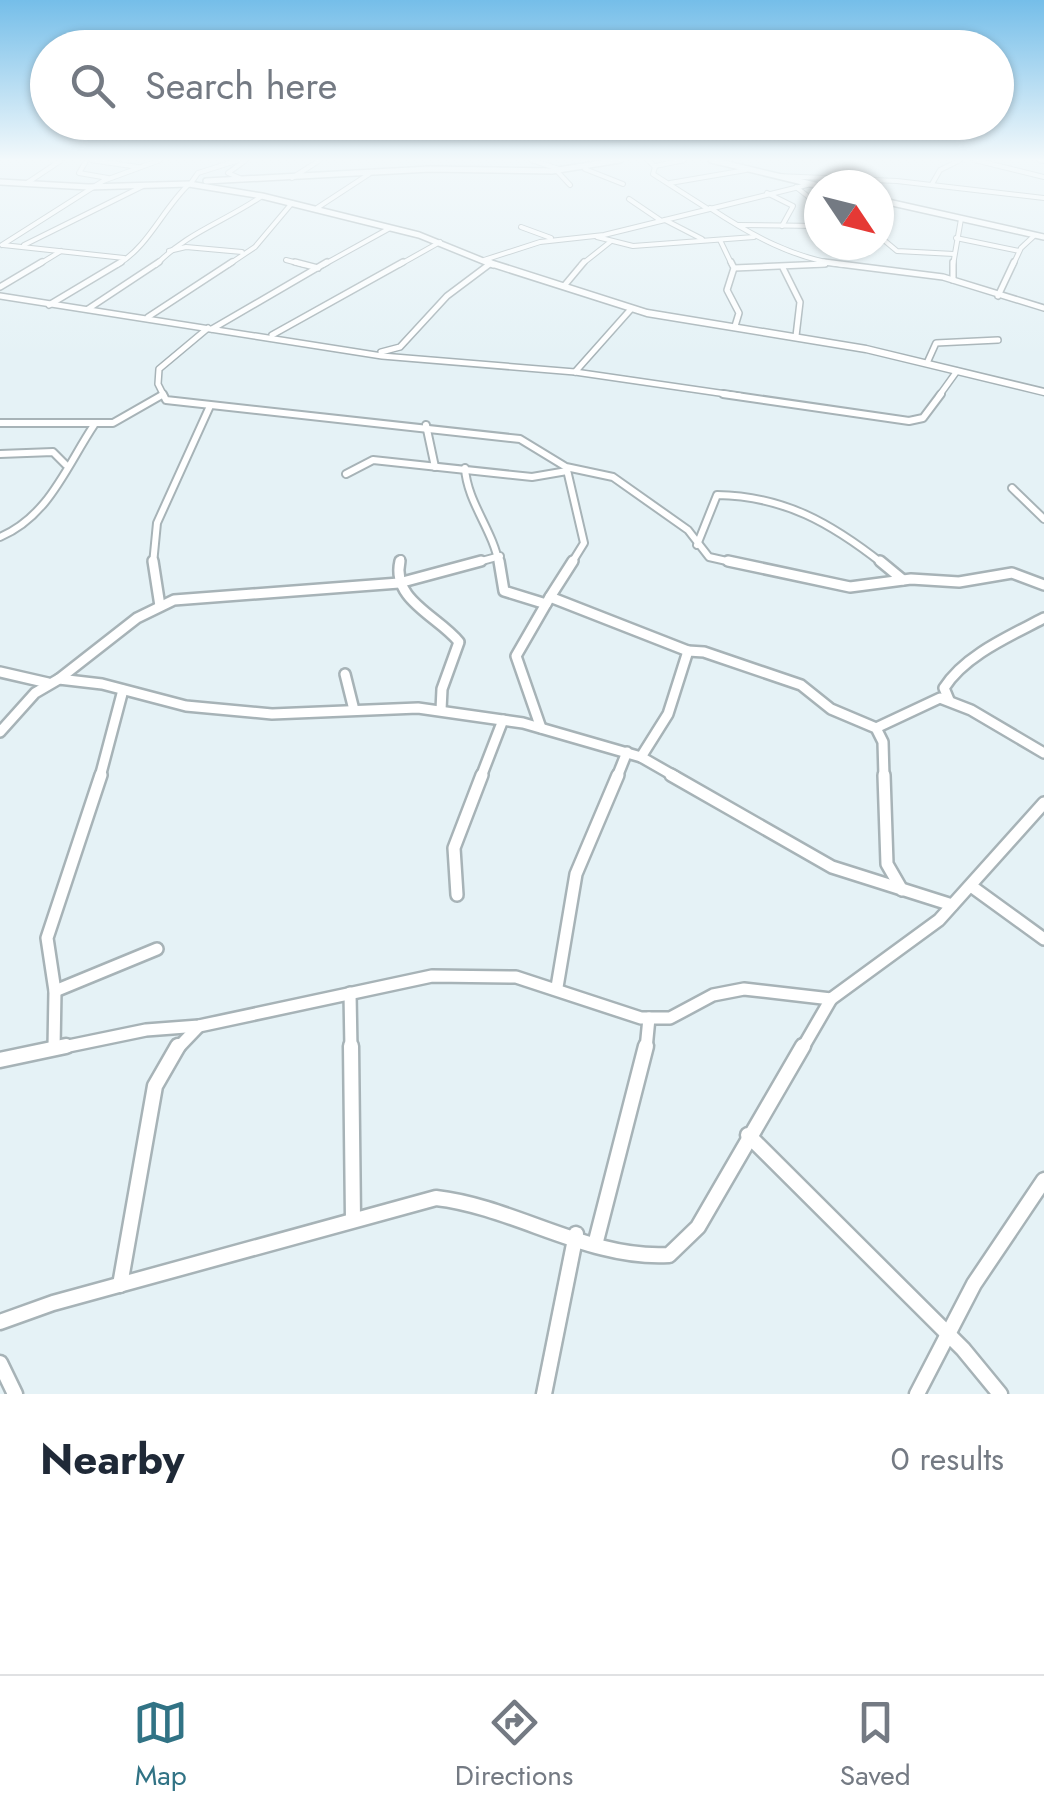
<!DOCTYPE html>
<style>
body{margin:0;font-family:Jost,sans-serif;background:#f2f2f3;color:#1f2937}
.compass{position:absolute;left:804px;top:170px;width:90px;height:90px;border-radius:50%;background:#fff;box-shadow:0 2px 8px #0004;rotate:125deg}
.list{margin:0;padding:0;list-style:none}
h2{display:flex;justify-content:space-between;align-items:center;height:130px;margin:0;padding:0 40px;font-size:42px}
h2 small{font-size:32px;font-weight:400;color:#747a83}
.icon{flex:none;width:55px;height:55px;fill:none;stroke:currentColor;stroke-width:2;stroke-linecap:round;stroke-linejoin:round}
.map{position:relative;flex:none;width:1044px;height:1394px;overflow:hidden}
.search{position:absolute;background:#fff;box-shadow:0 2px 8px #0004;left:30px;right:30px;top:30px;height:110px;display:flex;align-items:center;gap:25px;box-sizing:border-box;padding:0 35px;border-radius:55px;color:#747a83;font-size:38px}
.sheet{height:280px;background:#fff}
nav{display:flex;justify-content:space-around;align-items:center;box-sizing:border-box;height:140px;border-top:2px solid #e0e1e3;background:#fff;font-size:28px;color:#747a83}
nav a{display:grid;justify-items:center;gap:5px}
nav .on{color:#317385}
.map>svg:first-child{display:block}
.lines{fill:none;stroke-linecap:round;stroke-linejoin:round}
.minor-far5-casing{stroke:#a7b3b7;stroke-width:6}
.minor-far4-casing{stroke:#a7b3b7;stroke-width:8}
.minor-far3-casing{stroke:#a7b3b7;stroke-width:10}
.minor-far2-casing{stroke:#a7b3b7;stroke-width:14}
.minor-far1-casing{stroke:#a7b3b7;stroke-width:16}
.minor-casing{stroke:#a7b3b7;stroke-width:19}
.tertiary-far1-casing{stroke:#a7b3b7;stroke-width:8}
.tertiary-casing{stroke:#a7b3b7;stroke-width:9}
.minor-far5{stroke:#fff;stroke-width:4}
.minor-far4{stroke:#fff;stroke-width:5}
.minor-far3{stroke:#fff;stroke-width:6}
.minor-far2{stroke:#fff;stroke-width:9}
.minor-far1{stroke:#fff;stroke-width:11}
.minor{stroke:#fff;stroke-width:14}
.tertiary-far1{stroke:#fff;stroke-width:5}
.tertiary{stroke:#fff;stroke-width:6}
</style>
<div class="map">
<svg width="1044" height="1394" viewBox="0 0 1044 1394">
<rect width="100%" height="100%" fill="#e5f2f6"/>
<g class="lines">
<defs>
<g id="minor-far5">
<path d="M91 160 138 167"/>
<path d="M531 160 562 170"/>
<path d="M648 160 655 167 653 174 708 209"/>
<path d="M975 160 1044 177"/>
<path d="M1039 160 1044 161"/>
<path d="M85 163 79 173 108 178"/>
<path d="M655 166 684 160"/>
<path d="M585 169 623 184"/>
<path d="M557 171 570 185"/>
<path d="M777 176 897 181 1044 198"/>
<path d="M292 178 320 160"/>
<path d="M242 179 228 173 246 160"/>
<path d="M27 183 60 161"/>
<path d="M191 183 198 173 239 160"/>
<path d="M670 183 746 170"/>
<path d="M932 184 940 170 960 160"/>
<path d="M796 187 819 205"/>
<path d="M767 193 793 206 782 226"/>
<path d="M629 199 660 220"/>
<path d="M317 208 369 174"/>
<path d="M710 208C751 235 794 259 844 265"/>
<path d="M665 220 702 239"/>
<path d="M738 225 819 226"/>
<path d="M521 227 551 238"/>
<path d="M879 236 897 251 954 254"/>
<path d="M597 237 633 246 754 237"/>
<path d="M956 238 1019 251"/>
<path d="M720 240 732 265"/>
<path d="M2 245 103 181 160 160"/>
<path d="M3 245 124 258"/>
<path d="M24 245 143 186"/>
<path d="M169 251 186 247 242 252"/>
<path d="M286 260 305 265"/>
<path d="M484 260 540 242 604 235 811 184"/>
<path d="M38 265 61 251"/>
<path d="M117 265C149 246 162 210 189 184"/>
<path d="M156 265C186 233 226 221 262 196"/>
<path d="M228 265 255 247 292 203"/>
<path d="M323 265 390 228"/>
<path d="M399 265 440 242"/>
<path d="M581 265 610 242"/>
<path d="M809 265 825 264"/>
<path d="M953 265 961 219"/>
<path d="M1013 265 1021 248 1035 235"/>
</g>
<g id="minor-far4">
<path d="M295 262 318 268"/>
<path d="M731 262 734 268 727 290 739 313 735 326"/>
<path d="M824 262 943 277 1044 308"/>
<path d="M953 262V280"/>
<path d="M734 268 825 264"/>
<path d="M783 268 800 302 796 336"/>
<path d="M564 286 584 262"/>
<path d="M0 287 42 262"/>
<path d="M0 296 382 356 575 372 740 396"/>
<path d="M998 296 1014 262"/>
<path d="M49 305 121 262"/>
<path d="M88 309 159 262"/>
<path d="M148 317 232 262"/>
<path d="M212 329 327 262"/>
<path d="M272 335 403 262"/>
<path d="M381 352 400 347 447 296 491 263"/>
<path d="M927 363 936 343 998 340"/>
<path d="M575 372 631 309"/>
<path d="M164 396 158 384 159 369 208 328"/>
<path d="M939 396 957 371"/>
</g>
<g id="minor-far3">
<path d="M163 394 166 400 520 439 566 467 613 477 688 530 709 557 740 564"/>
<path d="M723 394 909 421 923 418 941 394"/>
<path d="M0 423H113L162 395"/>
<path d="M426 425 435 467"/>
<path d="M0 454 53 452 66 465"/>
<path d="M465 468C467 502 493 530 499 564"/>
<path d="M567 470 584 543 571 564"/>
<path d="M346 474 373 460 532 477 567 471"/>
<path d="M1012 488 1044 519"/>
<path d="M0 537C49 516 66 467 94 425"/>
<path d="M697 545 717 495C784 496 831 523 883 564"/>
<path d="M153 564 157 523 210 406"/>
<path d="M400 564 401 559"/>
<path d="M471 564 500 556"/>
</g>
<g id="minor-far2">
<path d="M153 561 160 606"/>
<path d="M400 561C391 600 438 616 459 642L442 689 441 710"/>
<path d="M499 561 504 591 546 604"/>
<path d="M728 561 850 587 911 579 959 582 1012 573 1044 585"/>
<path d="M880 561 903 580"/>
<path d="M550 597 573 561"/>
<path d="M688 651 704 652 801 685 831 709 876 728 883 742 884 777"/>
<path d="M0 672 48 683"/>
<path d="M345 674 354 710"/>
<path d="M59 679 137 618 174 600 399 583 481 561"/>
<path d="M949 700 944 688C965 655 1010 636 1044 618"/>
<path d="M541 728 516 656 550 597 688 651 668 714 641 757"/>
<path d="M876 728 940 698 971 710 1044 753"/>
<path d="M0 732 35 693 59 679 102 684 186 706 272 714 418 708 523 723 641 757 676 777"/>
<path d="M100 777 123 690"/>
<path d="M481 777 503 720"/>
<path d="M617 777 627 752"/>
</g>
<g id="minor-far1">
<path d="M671 775 832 867 952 905"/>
<path d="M884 775 887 864 902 890"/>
<path d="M971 886 1044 939"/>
<path d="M457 895 454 848 482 775"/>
<path d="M557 987 576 874 618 775"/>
<path d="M55 991 157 949"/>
<path d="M350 993 351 1049"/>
<path d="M54 1048 55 991 47 938 101 775"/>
<path d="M54 1049 146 1030 199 1026 432 976 516 977 641 1018H670L713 995 744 989 831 999 939 920 1044 803"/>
<path d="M177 1049 199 1026"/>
<path d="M646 1049 649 1018"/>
<path d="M802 1049 831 999"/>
</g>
<g id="minor">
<path d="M351 1046 353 1219"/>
<path d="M0 1060 66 1046"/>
<path d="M748 1135 963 1349 1000 1394"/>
<path d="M596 1241 646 1046"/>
<path d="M120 1285 155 1086 178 1046"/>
<path d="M0 1322 53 1303 436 1198C515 1207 589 1260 669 1255L698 1227 803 1046"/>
<path d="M0 1363 15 1394"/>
<path d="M544 1394 576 1234"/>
<path d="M917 1394 974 1284 1044 1180"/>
</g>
<g id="tertiary-far1">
<path d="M711 160 819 186"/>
<path d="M206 181 430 169 552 171 620 160"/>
<path d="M0 182 88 187 189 184 262 196 419 235 493 265"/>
<path d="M879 200 1044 237"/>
</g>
<path id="tertiary" d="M487 262 647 313 866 349 1044 392"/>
</defs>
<!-- minor-far5 casing -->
<use href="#minor-far5" class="minor-far5-casing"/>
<!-- minor-far4 casing -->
<use href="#minor-far4" class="minor-far4-casing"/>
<!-- minor-far3 casing -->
<use href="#minor-far3" class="minor-far3-casing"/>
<!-- minor-far2 casing -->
<use href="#minor-far2" class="minor-far2-casing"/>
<!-- minor-far1 casing -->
<use href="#minor-far1" class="minor-far1-casing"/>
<!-- minor casing -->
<use href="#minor" class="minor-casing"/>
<!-- tertiary-far1 casing -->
<use href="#tertiary-far1" class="tertiary-far1-casing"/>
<!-- tertiary casing -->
<use href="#tertiary" class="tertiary-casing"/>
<!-- minor-far5 -->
<use href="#minor-far5" class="minor-far5"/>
<!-- minor-far4 -->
<use href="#minor-far4" class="minor-far4"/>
<!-- minor-far3 -->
<use href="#minor-far3" class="minor-far3"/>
<!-- minor-far2 -->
<use href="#minor-far2" class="minor-far2"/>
<!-- minor-far1 -->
<use href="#minor-far1" class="minor-far1"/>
<!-- minor -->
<use href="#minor" class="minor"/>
<!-- tertiary-far1 -->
<use href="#tertiary-far1" class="tertiary-far1"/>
<!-- tertiary -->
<use href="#tertiary" class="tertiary"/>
</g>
<!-- sky -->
<linearGradient id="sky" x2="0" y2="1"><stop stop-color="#75bee9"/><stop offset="0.45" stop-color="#f3f9fb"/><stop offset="1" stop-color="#f3f9fb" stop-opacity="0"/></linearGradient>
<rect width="1044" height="355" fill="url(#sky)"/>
</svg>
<svg class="compass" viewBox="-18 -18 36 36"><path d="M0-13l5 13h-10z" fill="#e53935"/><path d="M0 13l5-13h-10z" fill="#747a83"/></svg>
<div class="search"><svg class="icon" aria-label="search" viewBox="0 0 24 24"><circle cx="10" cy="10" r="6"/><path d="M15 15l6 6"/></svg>Search here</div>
</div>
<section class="sheet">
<h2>Nearby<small>0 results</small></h2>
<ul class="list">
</ul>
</section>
<nav>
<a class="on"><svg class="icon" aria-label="map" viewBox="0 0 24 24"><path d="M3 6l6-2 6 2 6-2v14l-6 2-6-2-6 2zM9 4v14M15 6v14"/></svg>Map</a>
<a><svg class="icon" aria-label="directions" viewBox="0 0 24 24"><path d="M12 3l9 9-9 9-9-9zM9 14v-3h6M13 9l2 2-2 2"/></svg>Directions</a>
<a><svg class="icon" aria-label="saved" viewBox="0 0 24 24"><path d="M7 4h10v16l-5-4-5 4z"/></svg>Saved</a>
</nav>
